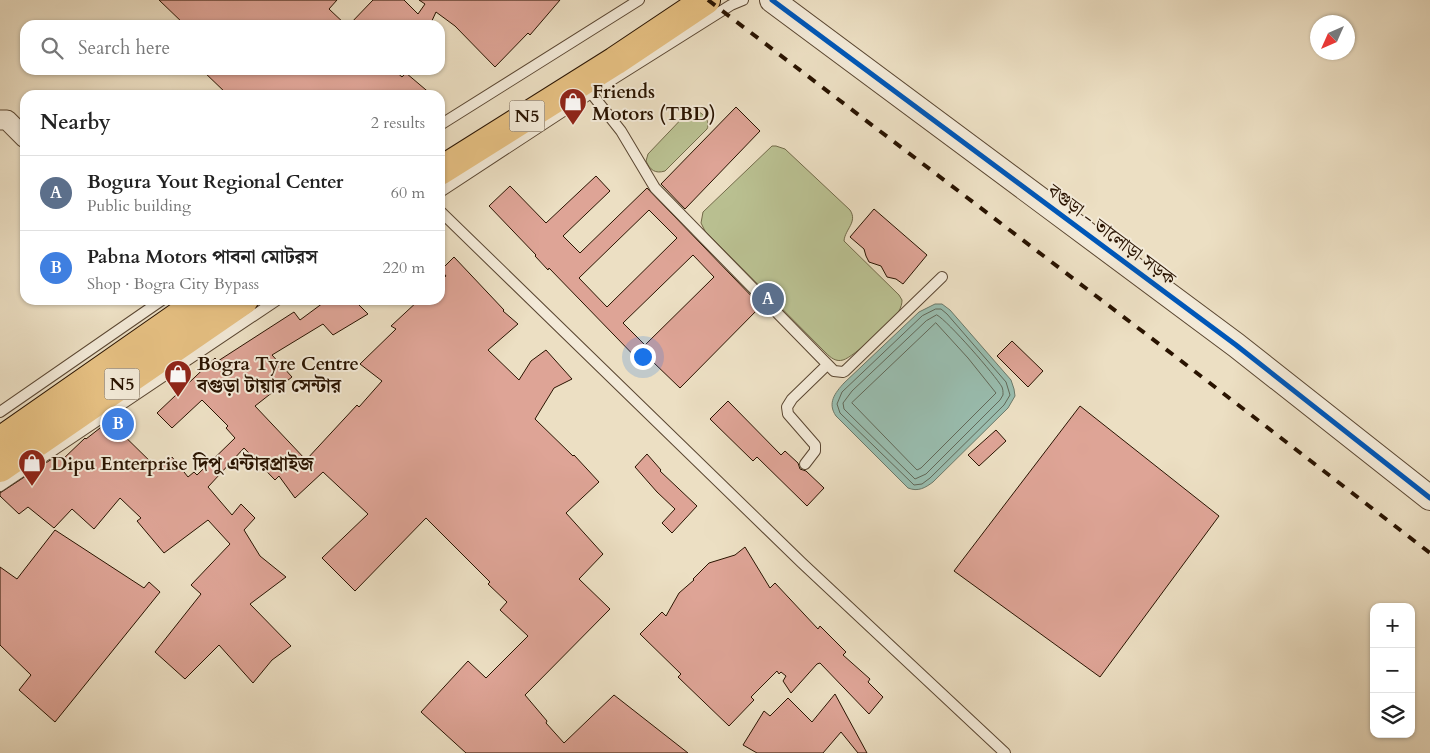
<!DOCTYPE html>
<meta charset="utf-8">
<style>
body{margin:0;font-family:Cardo,"Noto Serif Bengali",serif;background:#f6f6f6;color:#222}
.controls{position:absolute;right:15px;bottom:15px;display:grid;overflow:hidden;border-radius:10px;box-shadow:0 1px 4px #0004}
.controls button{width:45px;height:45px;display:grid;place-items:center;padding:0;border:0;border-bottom:1px solid #e0e0e0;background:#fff;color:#222;font:25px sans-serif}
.compass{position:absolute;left:1310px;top:15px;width:45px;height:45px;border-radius:50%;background:#fff;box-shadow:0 1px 4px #0004;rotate:225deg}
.you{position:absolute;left:642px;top:356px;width:18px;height:18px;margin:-12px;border:4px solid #fff;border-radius:50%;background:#1a73e8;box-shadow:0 0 0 8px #1a73e833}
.badge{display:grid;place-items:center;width:32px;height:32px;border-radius:50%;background:#0b8043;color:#fff;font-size:16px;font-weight:700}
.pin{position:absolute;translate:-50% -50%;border:2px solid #fff;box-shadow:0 1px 5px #0006}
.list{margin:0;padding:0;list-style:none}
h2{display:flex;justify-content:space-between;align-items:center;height:65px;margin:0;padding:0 20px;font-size:21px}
h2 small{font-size:16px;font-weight:400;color:#767676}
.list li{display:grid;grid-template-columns:32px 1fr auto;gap:15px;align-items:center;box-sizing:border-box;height:75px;padding:0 20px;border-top:1px solid #e0e0e0}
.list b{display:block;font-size:19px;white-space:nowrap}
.list p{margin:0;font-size:16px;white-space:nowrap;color:#767676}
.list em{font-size:16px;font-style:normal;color:#767676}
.icon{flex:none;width:28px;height:28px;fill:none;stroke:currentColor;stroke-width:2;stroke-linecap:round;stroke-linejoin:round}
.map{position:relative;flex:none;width:1430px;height:753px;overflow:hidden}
.search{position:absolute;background:#fff;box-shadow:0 1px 4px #0004;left:20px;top:20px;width:425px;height:55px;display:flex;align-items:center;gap:12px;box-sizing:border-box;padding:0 18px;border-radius:15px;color:#767676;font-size:19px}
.panel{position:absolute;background:#fff;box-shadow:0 1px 4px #0004;left:20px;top:90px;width:425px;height:215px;border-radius:15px}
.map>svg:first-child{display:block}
.green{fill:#bac192;stroke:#726a49}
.water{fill:#99bdaf;stroke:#6c7969}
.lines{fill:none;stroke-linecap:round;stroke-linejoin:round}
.shore{stroke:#616858;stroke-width:1}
.building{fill:#dea496;stroke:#291300;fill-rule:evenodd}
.service-casing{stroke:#5a4631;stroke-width:12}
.minor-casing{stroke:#5a4631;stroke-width:21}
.tertiary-casing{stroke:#5a4631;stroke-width:26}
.trunk-casing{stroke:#291300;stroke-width:30}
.service{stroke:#f3ead8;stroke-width:10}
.minor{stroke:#f3ead8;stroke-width:19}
.tertiary{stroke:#f3ead8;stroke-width:24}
.trunk{stroke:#e6c082;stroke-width:28}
.rail{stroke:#291300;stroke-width:4;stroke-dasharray:9 9;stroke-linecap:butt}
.cycleway-casing{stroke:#f3ead8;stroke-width:8}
.cycleway{stroke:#0057b8;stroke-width:5}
.labels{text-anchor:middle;stroke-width:4;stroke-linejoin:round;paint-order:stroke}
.shield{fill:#f3ead8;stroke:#665441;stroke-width:1}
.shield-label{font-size:18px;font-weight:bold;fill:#291300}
.poi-label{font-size:19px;font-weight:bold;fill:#291300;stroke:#f3ead8;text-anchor:start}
.street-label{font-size:19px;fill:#291300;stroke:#f3ead8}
</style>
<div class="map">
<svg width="1430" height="753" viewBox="0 0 1430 753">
<rect width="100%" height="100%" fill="#ecdfc3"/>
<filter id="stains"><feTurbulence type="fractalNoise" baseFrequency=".004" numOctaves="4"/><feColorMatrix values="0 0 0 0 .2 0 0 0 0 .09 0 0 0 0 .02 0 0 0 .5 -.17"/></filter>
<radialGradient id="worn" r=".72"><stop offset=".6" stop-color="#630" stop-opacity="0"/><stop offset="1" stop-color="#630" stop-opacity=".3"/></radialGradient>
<!-- green -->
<g class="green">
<path d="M695 110C703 113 711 121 707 129L665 171C655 174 650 170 646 161L648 154 689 111Z"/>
<path d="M772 146H776L785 149 850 210C858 222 845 229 844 241L899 295 902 300C902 304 901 307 899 311 892 321 854 357 843 360 836 362 831 358 826 353L705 231 701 223 703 212Z"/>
</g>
<!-- water -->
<path class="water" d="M935 304H942L950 310 1011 380 1014 389 1015 396 1008 408 933 482C925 488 918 492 908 488L836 416C827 403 835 393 844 383L919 312Z"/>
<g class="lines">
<!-- shore -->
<g class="shore">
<path d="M936 309H941L947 314 1006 382 1010 395 1004 405 930 478 922 484 914 485 840 413 837 404 842 392 922 316Z"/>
<path d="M937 315C948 321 995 375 1002 387 1003 390 1003 391 1003 395L1000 400 926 474 915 479 844 409 843 403 852 391 926 321Z"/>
<path d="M936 323 968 358 996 393 921 468 917 470 852 403Z"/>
</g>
</g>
<!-- building -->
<g class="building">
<path d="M159 0H337L329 9 346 25H185Z"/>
<path d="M373 0H404L418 14 425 4 419 0H560L530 35 528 33 495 67 455 26 436 12 430 25H349Z"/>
<path d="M202 70H394L402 77 406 73 432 95H228Z"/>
<path d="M736 107 760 131 685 209 661 184Z"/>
<path d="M596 176 610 191 563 236 580 253 647 188 761 306 680 388 653 362 647 369 549 268 548 270 535 256 536 255 489 206 510 186 546 223ZM649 210 677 238 607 307 579 278ZM693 255 714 277 645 345 623 323Z"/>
<path d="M874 209 927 255 903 284 896 279 887 277 881 266 869 262 866 256 864 249 850 237Z"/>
<path d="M454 257 504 310 503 311 518 324 488 350 519 380 531 361 546 350 572 379 554 388 535 419 573 456 574 455 599 482 566 513 603 554 579 579 610 609 525 695 547 721 546 723 564 743 614 695 688 753H466L421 712 468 661 486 678 528 636 500 610 507 602 488 584 490 582 426 518 355 591 322 558 368 514 323 472 295 498 279 476 275 480 244 448 208 487 232 515 241 504 255 518 244 530 260 556 286 577 250 604 291 646 272 660 253 683 219 645 185 679 155 652 201 594 191 585 230 544 208 520 164 553 137 521 141 518 120 498 94 529 72 509 54 528 28 507 19 514 0 496V493L58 455 62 460 85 438 86 439 109 421 159 470 172 457 188 477 194 472 197 475 235 438 226 428 228 426 202 400 172 428 157 413 215 358 218 361 294 312 300 320 327 300H354L368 314 333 335 323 324 272 355 292 377 255 406 306 460 357 405 359 407 382 381 360 364 396 329 391 326 419 300H440V281L446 276 441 270Z"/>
<path d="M1012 341 1043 371 1028 387 997 356Z"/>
<path d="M728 401 781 455 785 451 798 463 800 469 806 471 824 488 807 506 757 457 753 461 710 419Z"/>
<path d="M1080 406 1219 516 1100 677 954 571Z"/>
<path d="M996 430 1006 441 979 466 968 455Z"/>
<path d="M647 454 661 470 660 471 697 506 672 533 662 523 675 509 657 492 635 467Z"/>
<path d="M55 530 144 588 149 582 160 592 55 722 19 690 31 675 0 645V567L17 579Z"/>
<path d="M745 547 770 588 775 583 818 629 820 626 846 652 843 655 870 679 868 682 883 697 869 714 820 663 817 664 791 693 783 681 786 676 781 672 779 674 777 671 751 697 754 700 729 726 678 677 681 674 640 634 662 612 666 616 679 593 694 580 693 579 709 563 735 555Z"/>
<path d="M835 694 867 753H858L841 732 823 753H757L743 745 764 711 770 716 788 698 812 722Z"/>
</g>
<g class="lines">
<defs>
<g id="service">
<path d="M591 93 621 131 655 188 834 371 843 372 845 371 942 277"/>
<path d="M440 125 639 0"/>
<path d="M440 192 591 93 731 5 743 0"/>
<path d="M440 211 802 563 1005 753"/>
<path d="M0 412 162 300"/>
<path d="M805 464 815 451V445L788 414 787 407 792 399 827 365"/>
<path d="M0 486 277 300"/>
</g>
<path id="minor" d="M0 120H7L25 138"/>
<path id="tertiary" d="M772 0 1236 345 1430 498"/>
<g id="trunk">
<path d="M440 171 615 61 706 0"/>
<path d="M0 441 202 300"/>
<path d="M0 468 244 300"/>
</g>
</defs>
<!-- service casing -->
<use href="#service" class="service-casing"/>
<!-- minor casing -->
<use href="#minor" class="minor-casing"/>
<!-- tertiary casing -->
<use href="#tertiary" class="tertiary-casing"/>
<!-- trunk casing -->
<use href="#trunk" class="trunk-casing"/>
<!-- service -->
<use href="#service" class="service"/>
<!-- minor -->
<use href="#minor" class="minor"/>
<!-- tertiary -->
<use href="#tertiary" class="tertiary"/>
<!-- trunk -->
<use href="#trunk" class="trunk"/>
<!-- rail -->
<path class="rail" d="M708 0 1180 360 1430 553"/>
<defs>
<path id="cycleway" d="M772 0 1236 345 1430 498"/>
</defs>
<!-- cycleway casing -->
<use href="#cycleway" class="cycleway-casing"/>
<!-- cycleway -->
<use href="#cycleway" class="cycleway"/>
</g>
<!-- icons -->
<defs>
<symbol id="shop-pin" viewBox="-11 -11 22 30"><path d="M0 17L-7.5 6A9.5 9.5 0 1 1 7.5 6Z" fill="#8f2418" stroke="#f3ead8"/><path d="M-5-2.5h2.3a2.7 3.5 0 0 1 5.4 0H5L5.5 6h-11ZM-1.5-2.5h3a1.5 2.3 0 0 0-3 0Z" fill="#fff"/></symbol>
</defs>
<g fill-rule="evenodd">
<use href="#shop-pin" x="557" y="86" width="32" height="43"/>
<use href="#shop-pin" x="162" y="358" width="32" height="43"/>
<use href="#shop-pin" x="16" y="447" width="32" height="43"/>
</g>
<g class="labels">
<!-- shield labels -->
<g class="shield">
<rect x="509.5" y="100.5" width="35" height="31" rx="4"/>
<rect x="104.5" y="368.5" width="35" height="31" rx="4"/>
</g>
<g class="shield-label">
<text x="527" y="122">N5</text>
<text x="122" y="390">N5</text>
</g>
<!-- poi labels -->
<g class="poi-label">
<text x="592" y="98">Friends<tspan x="592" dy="22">Motors (TBD)</tspan></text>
<text x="197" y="370">Bogra Tyre Centre<tspan x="197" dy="22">বগুড়া টায়ার সেন্টার</tspan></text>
<text x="51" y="470">Dipu Enterprise দিপু এন্টারপ্রাইজ</text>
</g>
<!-- street labels -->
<g class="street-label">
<text transform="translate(1112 234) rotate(37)" y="7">বগুড়া - তালোড়া সড়ক</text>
</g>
</g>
<rect width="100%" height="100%" filter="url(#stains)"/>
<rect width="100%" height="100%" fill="url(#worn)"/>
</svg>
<div class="controls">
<button>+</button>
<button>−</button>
<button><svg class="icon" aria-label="layers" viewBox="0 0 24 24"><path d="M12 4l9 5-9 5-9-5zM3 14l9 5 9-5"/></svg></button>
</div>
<svg class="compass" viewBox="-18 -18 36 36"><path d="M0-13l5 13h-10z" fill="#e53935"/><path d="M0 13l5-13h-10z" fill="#767676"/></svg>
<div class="you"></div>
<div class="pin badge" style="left:768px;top:299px;background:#5c6f8a">A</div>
<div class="pin badge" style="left:118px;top:424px;background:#3f7fe0">B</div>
<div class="search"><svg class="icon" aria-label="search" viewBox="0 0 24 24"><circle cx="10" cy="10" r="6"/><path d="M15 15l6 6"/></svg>Search here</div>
<section class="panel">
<h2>Nearby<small>2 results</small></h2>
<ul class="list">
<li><span class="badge" style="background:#5c6f8a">A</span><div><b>Bogura Yout Regional Center</b><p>Public building</p></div><em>60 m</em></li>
<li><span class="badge" style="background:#3f7fe0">B</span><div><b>Pabna Motors পাবনা মোটরস</b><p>Shop · Bogra City Bypass</p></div><em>220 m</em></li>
</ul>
</section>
</div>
